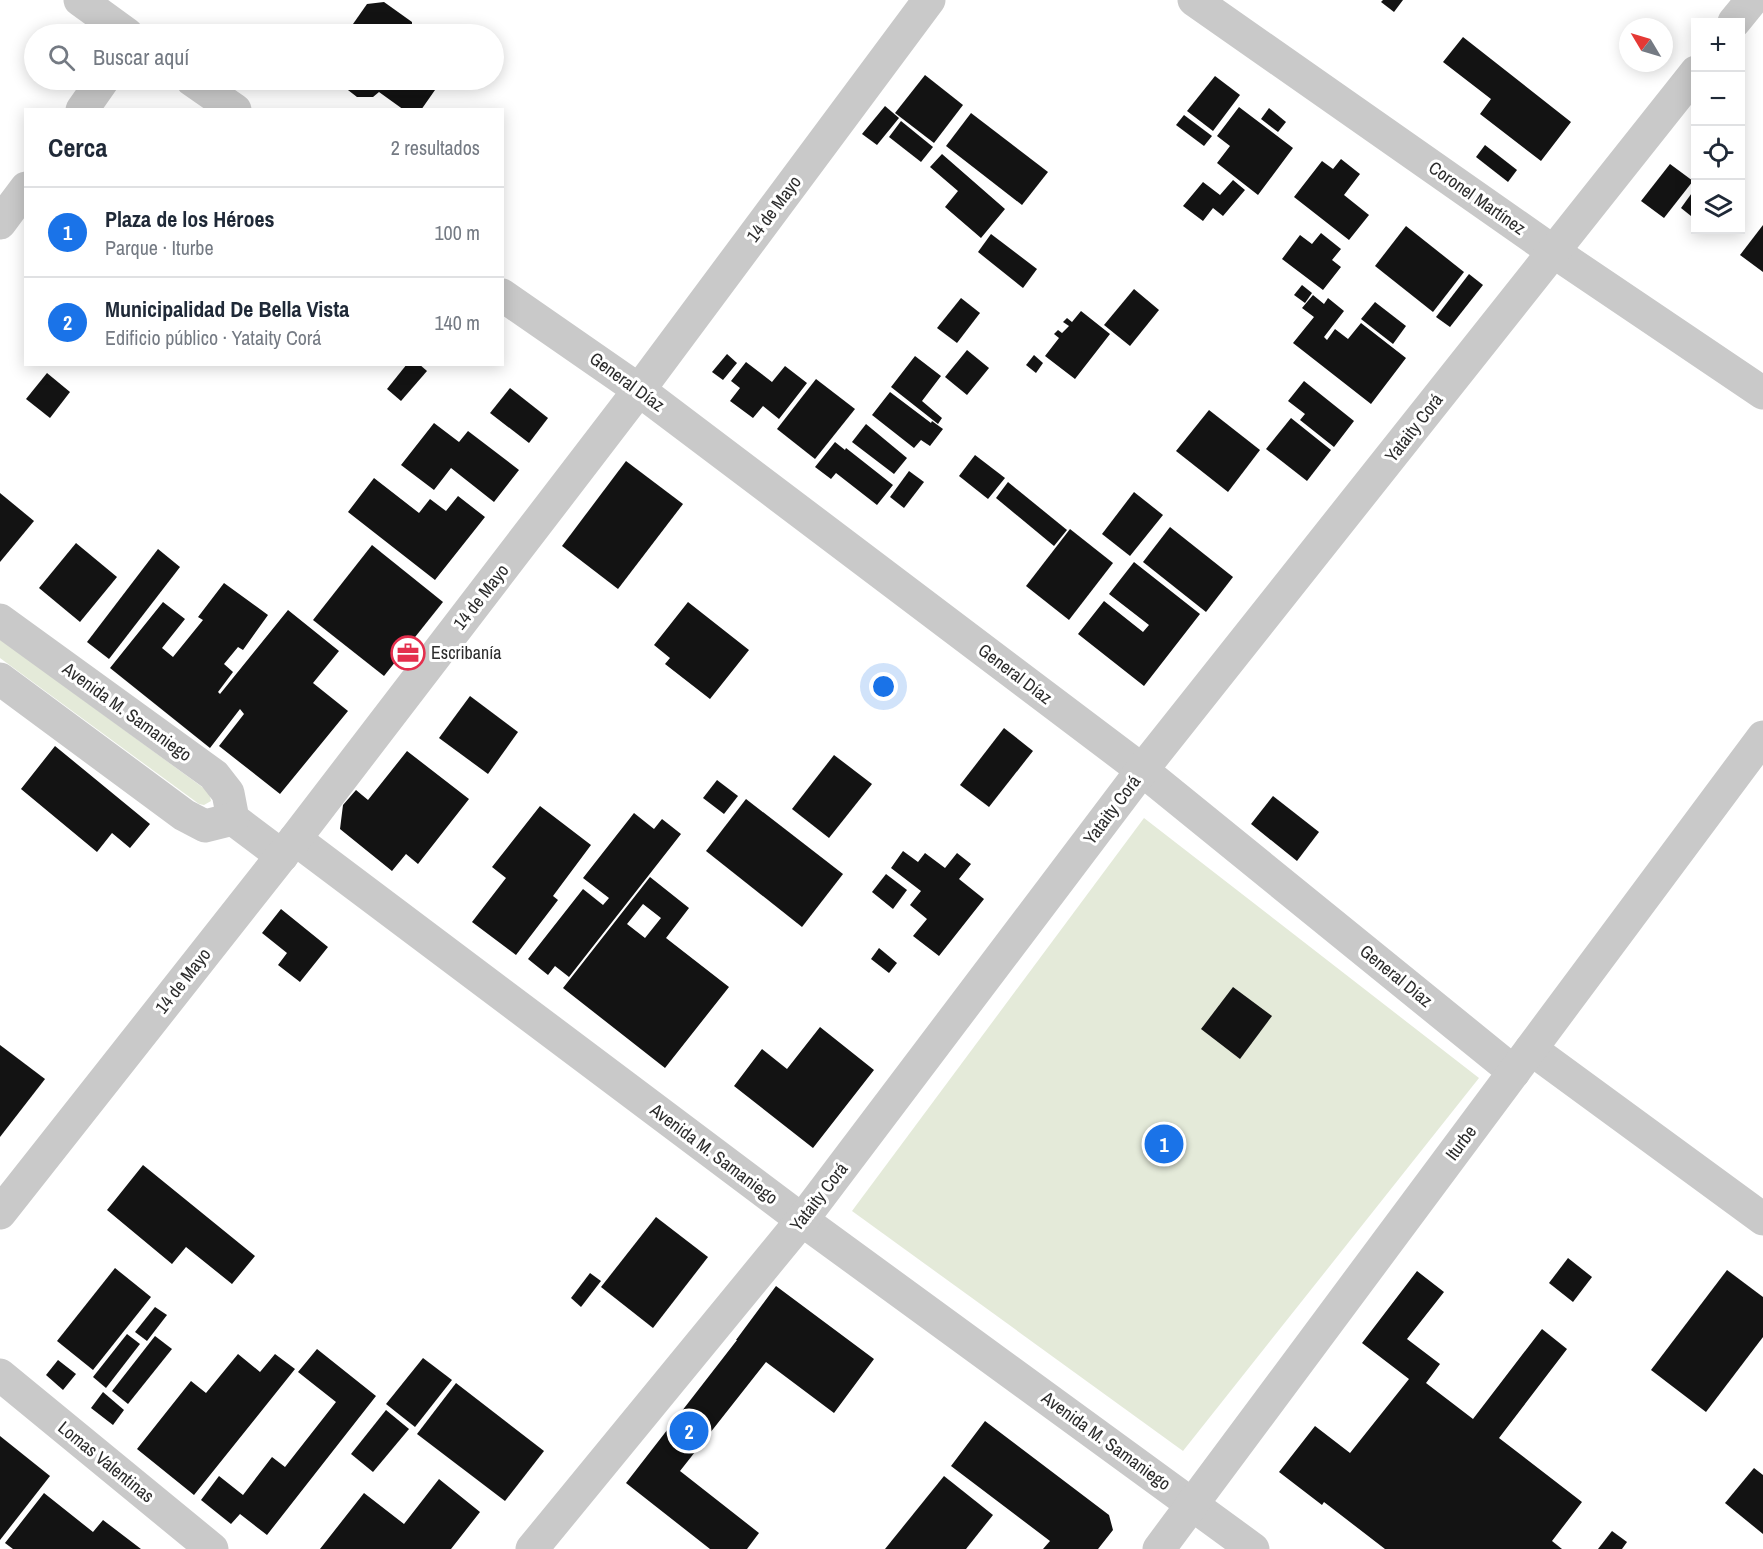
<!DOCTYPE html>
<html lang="es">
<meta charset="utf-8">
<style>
body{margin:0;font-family:"Archivo Narrow",sans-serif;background:#f6f6f7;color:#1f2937}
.controls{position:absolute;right:18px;top:18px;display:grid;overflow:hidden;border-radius:0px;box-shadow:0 3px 15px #0003}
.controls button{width:54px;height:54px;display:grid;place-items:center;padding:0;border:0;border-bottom:2px solid #e0e1e3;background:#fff;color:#1f2937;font:30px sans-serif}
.compass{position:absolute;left:1619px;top:18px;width:54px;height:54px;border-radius:50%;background:#fff;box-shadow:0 3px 15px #0003;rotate:308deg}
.you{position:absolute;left:884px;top:687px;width:21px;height:21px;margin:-15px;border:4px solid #fff;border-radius:50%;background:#1a73e8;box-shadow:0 0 0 9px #1a73e833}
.badge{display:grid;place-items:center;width:39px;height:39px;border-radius:50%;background:#1a73e8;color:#fff;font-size:20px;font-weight:700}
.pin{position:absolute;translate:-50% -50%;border:3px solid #fff;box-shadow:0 2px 6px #0006}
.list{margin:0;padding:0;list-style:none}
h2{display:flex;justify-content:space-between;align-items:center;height:78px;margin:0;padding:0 24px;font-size:26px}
h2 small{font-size:20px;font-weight:400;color:#747a83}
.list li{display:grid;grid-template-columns:39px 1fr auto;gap:18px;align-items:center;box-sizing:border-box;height:90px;padding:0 24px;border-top:2px solid #e0e1e3}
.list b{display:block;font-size:22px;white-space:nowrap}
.list p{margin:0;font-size:20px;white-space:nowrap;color:#747a83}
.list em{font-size:20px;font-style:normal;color:#747a83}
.icon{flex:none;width:33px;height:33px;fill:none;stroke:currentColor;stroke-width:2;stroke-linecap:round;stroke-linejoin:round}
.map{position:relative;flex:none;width:1763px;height:1549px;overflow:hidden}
.search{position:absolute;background:#fff;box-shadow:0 3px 15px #0003;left:24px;top:24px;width:480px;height:66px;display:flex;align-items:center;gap:15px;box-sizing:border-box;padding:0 21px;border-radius:33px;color:#747a83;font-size:22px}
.panel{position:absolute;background:#fff;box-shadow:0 3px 15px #0003;left:24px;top:108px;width:480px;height:258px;border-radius:0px}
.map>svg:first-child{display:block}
.green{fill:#e4ead9}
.building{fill:#131313;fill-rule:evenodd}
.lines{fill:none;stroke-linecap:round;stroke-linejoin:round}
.minor{stroke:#c9c9c9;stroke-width:33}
.labels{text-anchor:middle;stroke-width:6;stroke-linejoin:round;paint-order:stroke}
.street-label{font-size:18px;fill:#2c2c2c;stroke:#fff}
.poi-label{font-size:18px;fill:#2c2c2c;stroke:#fff;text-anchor:start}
</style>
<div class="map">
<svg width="1763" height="1549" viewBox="0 0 1763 1549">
<rect width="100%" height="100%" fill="#fff"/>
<!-- green -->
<g class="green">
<path d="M0 639 209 792 211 801 204 805 199 804 0 658Z"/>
<path d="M1144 818 1479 1078 1183 1451 852 1211Z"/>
</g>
<!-- building -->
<g class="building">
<path d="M1383 0H1403L1394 12 1381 2Z"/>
<path d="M384 2 412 22V34H346L367 4Z"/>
<path d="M427 24 443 34H420Z"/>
<path d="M1463 37 1571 122 1541 161 1480 114 1491 99 1443 62Z"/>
<path d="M925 75 963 105 934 143 895 113Z"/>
<path d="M1215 76 1240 95 1213 131 1187 111Z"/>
<path d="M335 80H442L421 110H404L379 92 373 97H357Z"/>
<path d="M885 106 899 118 877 145 862 134Z"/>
<path d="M1239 107 1293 148 1258 195 1217 163 1230 146 1217 136Z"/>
<path d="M1269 108 1286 122 1278 132 1261 119Z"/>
<path d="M971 113 1048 172 1022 205 946 146Z"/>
<path d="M1184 115 1212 136 1204 146 1176 125Z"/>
<path d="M901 121 933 147 921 162 889 137Z"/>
<path d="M1485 145 1517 170 1508 182 1476 157Z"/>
<path d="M942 154 1005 209 981 238 945 207 958 191 930 167Z"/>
<path d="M1341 159 1360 174 1344 195 1369 215 1349 240 1294 197 1322 161 1333 169Z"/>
<path d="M1670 164 1693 181 1664 218 1641 201Z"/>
<path d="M1233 180 1245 190 1223 216 1213 208 1203 221 1183 206 1203 182 1220 195Z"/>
<path d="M1694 190 1696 191V220L1681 208Z"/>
<path d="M1763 225V272L1740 255Z"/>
<path d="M1406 226 1464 272 1433 312 1375 266Z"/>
<path d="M1321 233 1341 249 1332 260 1341 267 1323 290 1282 259 1300 235 1312 244Z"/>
<path d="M991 234 1037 269 1023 288 978 252Z"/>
<path d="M1469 274 1483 285 1450 327 1436 317Z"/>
<path d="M1302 285 1312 293 1305 303 1294 295Z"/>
<path d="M1134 289 1159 310 1130 346 1104 325Z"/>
<path d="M1313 295 1324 304 1328 298 1344 311 1324 337 1327 340 1335 329 1348 339 1361 323 1406 358 1371 404 1293 343 1314 317 1302 308Z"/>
<path d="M961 298 980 313 957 343 937 328Z"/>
<path d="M1375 302 1406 326 1393 344 1361 319Z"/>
<path d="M1081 311 1110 334 1075 379 1045 356 1059 338 1054 334 1058 330 1062 333 1069 326 1063 322 1067 318 1072 322Z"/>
<path d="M967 350 989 368 967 395 945 377Z"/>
<path d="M727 354 737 363 723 380 712 372Z"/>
<path d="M1034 355 1043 363 1036 373 1026 365Z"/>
<path d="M915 356 941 376 922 401 942 418 938 424 891 387Z"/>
<path d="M746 362 772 382 785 366 807 383 779 419 763 406 753 418 730 401 740 388 731 381Z"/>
<path d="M407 364H419L427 371 401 401 387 389Z"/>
<path d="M47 373 70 392 50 418 26 399Z"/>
<path d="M816 379 855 409 815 459 777 429Z"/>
<path d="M1304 381 1354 421 1334 447 1300 420 1305 414 1288 401Z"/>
<path d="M510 388 548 418 529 443 490 413Z"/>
<path d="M890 392 931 423 932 421 943 429 930 446 921 440 914 448 872 415Z"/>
<path d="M1209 410 1260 450 1228 492 1176 451Z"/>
<path d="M1291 418 1331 450 1307 481 1266 449Z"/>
<path d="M434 423 459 442 468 431 519 470 494 502 451 468 434 490 401 465Z"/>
<path d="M866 424 907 458 894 474 852 442Z"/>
<path d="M835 442 845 450 846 448 893 485 877 505 836 473 831 479 815 467Z"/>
<path d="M975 455 1005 478 988 499 959 476Z"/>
<path d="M626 461 683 504 618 589 562 546Z"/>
<path d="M909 471 924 482 904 508 890 497Z"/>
<path d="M374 478 419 513 430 499 446 511 458 496 485 517 435 580 348 512Z"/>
<path d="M1008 482 1067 530 1054 546 996 498Z"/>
<path d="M1134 492 1163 515 1130 556 1102 534Z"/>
<path d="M0 493 34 521 0 562Z"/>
<path d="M1170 527 1233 577 1206 612 1143 562Z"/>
<path d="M1070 529 1113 563 1069 620 1026 586Z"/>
<path d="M76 543 117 577 80 622 39 588Z"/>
<path d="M372 545 443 602 384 676 313 620Z"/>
<path d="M158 549 180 567 109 659 87 642Z"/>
<path d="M1134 562 1200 614 1144 686 1078 634 1104 601 1143 632 1149 625 1109 594Z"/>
<path d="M224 583 268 615 243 650 238 647 224 664 233 672 218 692 220 694 288 610 339 651 313 683 348 711 280 794 219 746 244 714 240 709 210 748 110 668 163 602 185 619 162 648 173 657 203 620 198 617Z"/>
<path d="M688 602 749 650 710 699 665 664 670 658 654 645Z"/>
<path d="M470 696 518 732 488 774 439 738Z"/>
<path d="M1004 728 1033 751 989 807 960 785Z"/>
<path d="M55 746 150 824 130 848 112 833 97 852 21 789Z"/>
<path d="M407 751 469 799 418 864 406 854 392 871 340 829 343 805 356 790 368 800Z"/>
<path d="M834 755 872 784 829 838 792 809Z"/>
<path d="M717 780 738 796 724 814 703 798Z"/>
<path d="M1273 796 1319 832 1297 861 1251 824Z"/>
<path d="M746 799 843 874 802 927 706 851Z"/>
<path d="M540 806 591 845 553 896 558 900 516 955 472 922 506 878 492 867Z"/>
<path d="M634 813 654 829 662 819 681 834 569 977 555 966 548 975 528 959 583 889 603 905 609 898 583 878Z"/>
<path d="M903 851 918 862 925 853 945 868 957 853 971 864 959 879 984 899 939 956 913 936 927 919 910 905 921 891 891 868Z"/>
<path d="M886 874 907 890 893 909 872 892Z"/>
<path d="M650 877 689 908 666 938 729 987 665 1068 563 988ZM643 904 661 918 645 938 627 924Z"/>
<path d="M281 909 328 947 300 982 278 965 287 953 262 933Z"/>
<path d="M879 948 897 963 889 973 871 959Z"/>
<path d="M1233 987 1272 1016 1240 1059 1201 1029Z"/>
<path d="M820 1027 874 1070 813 1148 734 1086 762 1049 787 1069Z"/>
<path d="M0 1045 45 1079 0 1137Z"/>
<path d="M143 1165 255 1256 232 1284 186 1247 172 1264 107 1210Z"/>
<path d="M656 1217 708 1257 653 1328 601 1287Z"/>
<path d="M1568 1258 1592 1277 1573 1302 1549 1283Z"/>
<path d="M115 1268 151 1297 93 1370 57 1341Z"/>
<path d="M1727 1270 1763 1297V1337L1706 1412 1651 1370Z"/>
<path d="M1417 1271 1444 1292 1407 1339 1440 1364 1426 1383 1473 1419 1542 1329 1567 1349 1499 1438 1582 1502 1552 1541 1562 1549H1385L1324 1502 1322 1505 1279 1472 1315 1426 1350 1453 1409 1379 1362 1343Z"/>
<path d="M590 1273 601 1281 581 1307 571 1298Z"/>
<path d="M776 1286 874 1359 834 1413 766 1362 680 1471 759 1533 747 1549H710L626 1483 737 1340H736Z"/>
<path d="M155 1307 167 1315 147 1341 135 1332Z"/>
<path d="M127 1334 140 1344 106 1388 93 1377Z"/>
<path d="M155 1336 172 1349 128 1404 112 1391Z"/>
<path d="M317 1349 376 1396 267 1535 240 1514 231 1524 201 1500 219 1476 243 1495 272 1457 285 1467 336 1402 298 1372Z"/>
<path d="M238 1354 260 1372 275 1354 295 1369 194 1495 137 1449 191 1381 206 1393Z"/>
<path d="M423 1358 452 1380 415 1427 386 1404Z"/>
<path d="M58 1360 76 1374 63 1390 46 1375Z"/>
<path d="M456 1383 544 1451 505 1501 417 1434Z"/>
<path d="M103 1392 124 1410 113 1425 91 1408Z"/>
<path d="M386 1410 409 1429 373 1472 351 1454Z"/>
<path d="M985 1421 1109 1515 1113 1530 1098 1549H1043L1050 1541 951 1466Z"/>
<path d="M0 1436 50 1476 0 1540Z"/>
<path d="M1754 1468 1763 1475V1534L1725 1503Z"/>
<path d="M944 1476 993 1515 966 1549H885Z"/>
<path d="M439 1479 480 1512 451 1549H320L364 1493 404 1524Z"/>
<path d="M44 1493 93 1532 103 1520 141 1549H13L5 1543Z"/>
<path d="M1612 1531 1627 1542 1622 1549H1598Z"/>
</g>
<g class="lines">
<!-- minor -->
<g class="minor">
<path d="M80 0 127 34"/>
<path d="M1194 0 1554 252 1763 393"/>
<path d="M1734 22 1752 0"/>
<path d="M192 80 235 110"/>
<path d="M82 110 103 80"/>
<path d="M0 223 26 188"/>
<path d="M502 295 639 390 1142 770 1514 1072"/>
<path d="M0 620 214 775 228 793 233 819 282 856"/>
<path d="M0 679 184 815 205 826 233 819"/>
<path d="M295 839 802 1220 1253 1549"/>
<path d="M1531 1049 1763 1219"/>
<path d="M0 1213 295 839 639 390 929 0"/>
<path d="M0 1375 212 1549"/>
<path d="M532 1549 802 1220 1142 770 1696 72"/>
<path d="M1159 1549 1763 737"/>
</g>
</g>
<!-- icons -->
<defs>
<symbol id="office-ring" viewBox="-11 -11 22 22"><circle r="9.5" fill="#fff" stroke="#e42e4d" stroke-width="1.5"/><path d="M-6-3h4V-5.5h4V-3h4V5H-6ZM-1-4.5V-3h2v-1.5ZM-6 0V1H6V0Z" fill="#e42e4d"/></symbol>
</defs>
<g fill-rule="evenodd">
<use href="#office-ring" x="389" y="634" width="38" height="38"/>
</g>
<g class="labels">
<!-- street labels -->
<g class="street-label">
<text transform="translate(1477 198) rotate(35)" y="6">Coronel Martínez</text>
<text transform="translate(774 209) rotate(-53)" y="6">14 de Mayo</text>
<text transform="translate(627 382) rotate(36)" y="6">General Díaz</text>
<text transform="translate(1414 428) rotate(-52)" y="6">Yataity Corá</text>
<text transform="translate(481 597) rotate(-52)" y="6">14 de Mayo</text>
<text transform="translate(1015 674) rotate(37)" y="6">General Díaz</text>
<text transform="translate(127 712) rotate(36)" y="6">Avenida M. Samaniego</text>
<text transform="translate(1112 810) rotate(-53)" y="6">Yataity Corá</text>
<text transform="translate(1396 976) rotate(39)" y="6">General Díaz</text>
<text transform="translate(183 981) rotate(-52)" y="6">14 de Mayo</text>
<text transform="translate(1461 1143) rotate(-53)" y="6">Iturbe</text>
<text transform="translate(714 1154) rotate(37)" y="6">Avenida M. Samaniego</text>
<text transform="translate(819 1197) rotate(-52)" y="6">Yataity Corá</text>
<text transform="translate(1106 1441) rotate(36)" y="6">Avenida M. Samaniego</text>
<text transform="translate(106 1462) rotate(39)" y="6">Lomas Valentinas</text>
</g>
<!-- poi labels -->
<g class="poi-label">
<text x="431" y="659">Escribanía</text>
</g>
</g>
</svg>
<div class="controls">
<button>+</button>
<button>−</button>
<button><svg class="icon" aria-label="locate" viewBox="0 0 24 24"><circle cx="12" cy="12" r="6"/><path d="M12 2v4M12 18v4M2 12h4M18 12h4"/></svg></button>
<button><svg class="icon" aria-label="layers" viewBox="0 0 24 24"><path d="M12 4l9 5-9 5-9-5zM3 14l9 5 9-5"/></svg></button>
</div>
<svg class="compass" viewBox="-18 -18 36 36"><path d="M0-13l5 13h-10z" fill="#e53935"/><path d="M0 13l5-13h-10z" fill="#747a83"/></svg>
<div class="you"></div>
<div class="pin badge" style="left:1164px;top:1144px">1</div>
<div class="pin badge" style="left:689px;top:1431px">2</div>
<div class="search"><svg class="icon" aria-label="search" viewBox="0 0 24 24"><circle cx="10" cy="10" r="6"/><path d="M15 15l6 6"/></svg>Buscar aquí</div>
<section class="panel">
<h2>Cerca<small>2 resultados</small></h2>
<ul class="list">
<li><span class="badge">1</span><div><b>Plaza de los Héroes</b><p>Parque · Iturbe</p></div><em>100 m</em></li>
<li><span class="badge">2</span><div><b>Municipalidad De Bella Vista</b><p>Edificio público · Yataity Corá</p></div><em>140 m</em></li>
</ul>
</section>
</div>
